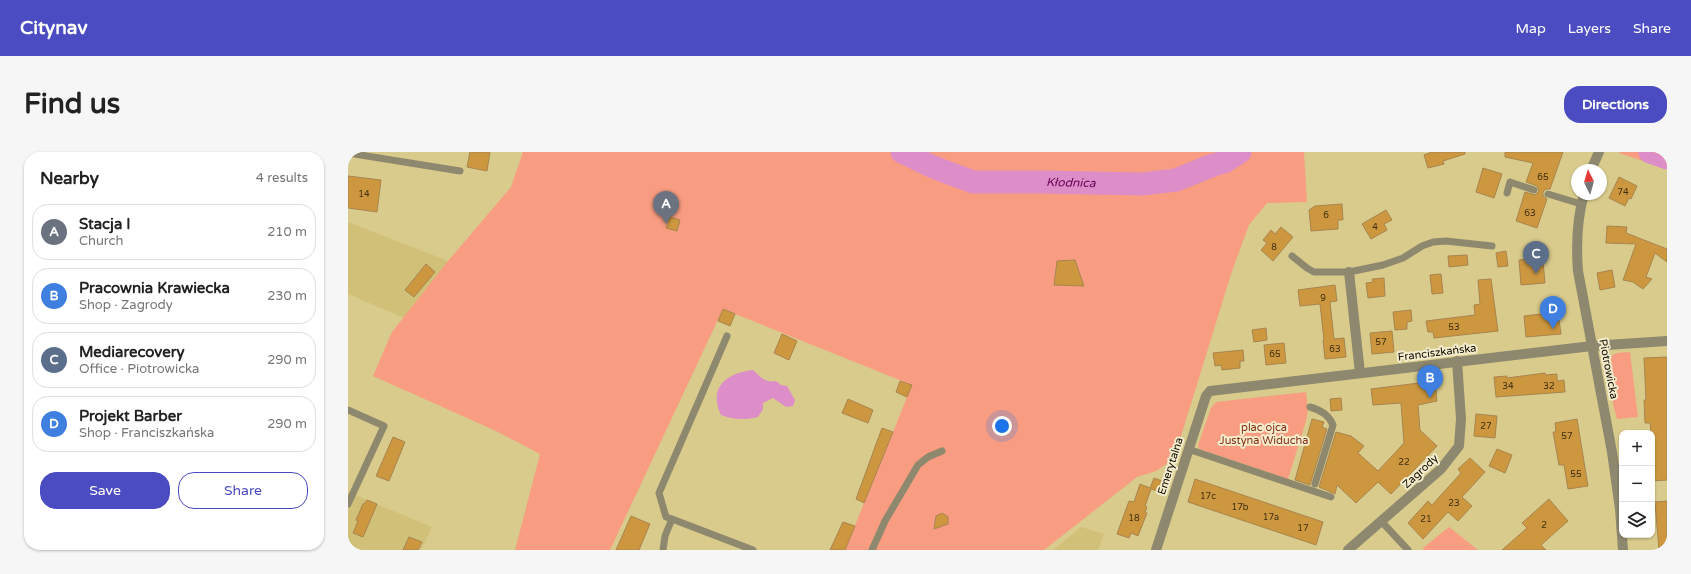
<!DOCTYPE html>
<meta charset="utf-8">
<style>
body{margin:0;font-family:"Varela Round",sans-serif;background:#f6f6f6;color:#222}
.controls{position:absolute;right:12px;bottom:12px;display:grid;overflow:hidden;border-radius:8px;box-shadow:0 1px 3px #0004}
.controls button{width:36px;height:36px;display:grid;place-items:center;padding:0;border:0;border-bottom:1px solid #e0e0e0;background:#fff;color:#222;font:20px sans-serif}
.compass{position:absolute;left:1223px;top:12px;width:36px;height:36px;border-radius:50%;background:#fff;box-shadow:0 1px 3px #0004;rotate:355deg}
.you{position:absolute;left:654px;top:274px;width:14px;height:14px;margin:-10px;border:3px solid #fff;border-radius:50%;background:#1a73e8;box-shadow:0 0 0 6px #1a73e833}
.badge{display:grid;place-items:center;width:26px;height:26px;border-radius:50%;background:#4c4cc2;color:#fff;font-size:13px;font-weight:700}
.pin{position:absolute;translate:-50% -33px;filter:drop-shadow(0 1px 2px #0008)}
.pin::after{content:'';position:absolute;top:21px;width:14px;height:12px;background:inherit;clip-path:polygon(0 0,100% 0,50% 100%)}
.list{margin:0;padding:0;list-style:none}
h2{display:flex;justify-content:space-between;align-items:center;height:52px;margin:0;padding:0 16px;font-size:17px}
h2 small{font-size:13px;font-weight:400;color:#767676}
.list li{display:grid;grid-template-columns:26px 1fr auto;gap:12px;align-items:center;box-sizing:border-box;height:56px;margin:0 8px 8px;padding:0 8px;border:1px solid #e0e0e0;border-radius:16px}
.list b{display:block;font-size:15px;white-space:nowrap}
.list p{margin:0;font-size:13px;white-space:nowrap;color:#767676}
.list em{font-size:13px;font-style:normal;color:#767676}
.actions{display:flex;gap:8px;padding:12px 16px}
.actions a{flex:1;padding:9px 0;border:1px solid #4c4cc2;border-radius:16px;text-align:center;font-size:14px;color:#4c4cc2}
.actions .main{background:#4c4cc2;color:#fff}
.icon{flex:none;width:22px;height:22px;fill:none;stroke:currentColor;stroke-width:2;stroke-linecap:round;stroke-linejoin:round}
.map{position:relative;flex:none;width:1319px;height:398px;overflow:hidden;border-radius:16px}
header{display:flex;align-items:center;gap:24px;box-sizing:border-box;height:56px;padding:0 20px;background:#4c4cc2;color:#fff}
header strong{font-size:19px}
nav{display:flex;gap:22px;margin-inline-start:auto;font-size:14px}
.intro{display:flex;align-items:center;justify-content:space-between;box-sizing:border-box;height:96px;padding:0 24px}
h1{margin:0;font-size:28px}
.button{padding:10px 18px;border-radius:16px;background:#4c4cc2;color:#fff;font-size:14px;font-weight:700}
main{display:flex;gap:24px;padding:0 24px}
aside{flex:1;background:#fff;border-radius:16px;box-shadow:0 1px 3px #0004}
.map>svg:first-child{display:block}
.built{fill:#d0c078}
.green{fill:#f89d82}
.water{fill:#dd8dc8}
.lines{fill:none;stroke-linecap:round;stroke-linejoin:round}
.river{stroke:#dd8dc8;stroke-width:23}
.building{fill:#cc973f;stroke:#a8854f}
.service{stroke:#8d886e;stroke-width:7}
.minor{stroke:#8d886e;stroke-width:10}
.tertiary{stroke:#8d886e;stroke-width:10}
.labels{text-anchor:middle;stroke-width:4;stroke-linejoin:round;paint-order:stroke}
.number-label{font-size:9px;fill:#402f10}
.street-label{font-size:11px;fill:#120c00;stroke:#f3eccd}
.park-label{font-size:11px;fill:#853218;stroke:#f3eccd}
.water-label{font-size:12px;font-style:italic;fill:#670456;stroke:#f3eccd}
</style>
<header>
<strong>Citynav</strong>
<nav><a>Map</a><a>Layers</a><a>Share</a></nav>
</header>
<div class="intro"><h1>Find us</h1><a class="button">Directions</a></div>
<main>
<aside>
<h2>Nearby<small>4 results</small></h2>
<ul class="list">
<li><span class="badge" style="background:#6b7280">A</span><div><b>Stacja I</b><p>Church</p></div><em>210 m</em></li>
<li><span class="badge" style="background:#3f7fe0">B</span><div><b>Pracownia Krawiecka</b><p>Shop · Zagrody</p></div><em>230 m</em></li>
<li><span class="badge" style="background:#5c6f8a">C</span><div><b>Mediarecovery</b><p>Office · Piotrowicka</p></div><em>290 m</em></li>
<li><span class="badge" style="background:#3f7fe0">D</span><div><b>Projekt Barber</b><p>Shop · Franciszkańska</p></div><em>290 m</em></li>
</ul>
<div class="actions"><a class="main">Save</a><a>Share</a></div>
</aside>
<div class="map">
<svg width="1319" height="398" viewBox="0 0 1319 398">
<rect width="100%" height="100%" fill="#d9cb8c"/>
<!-- built -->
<g class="built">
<path d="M0 70 100 109 56 166 0 142Z"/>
<path d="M0 340 84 375 73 398H0Z"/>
<path d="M733 375 756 382 750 398H706Z"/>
</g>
<!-- green -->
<g class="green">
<path d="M175 0H956L959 50 919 51 901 73 883 122 826 307 808 319 789 325 696 398H497L564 233 375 157 262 398H167L192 302 148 279 25 224 44 180 100 109 163 35Z"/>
<path d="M1272 0H1319V17L1271 1Z"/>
<path d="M1282 200 1290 265 1269 267C1266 254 1255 217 1262 206 1267 199 1275 201 1282 200Z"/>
<path d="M958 240 960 257 958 269 940 327 851 297 850 293 863 256 868 250Z"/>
<path d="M1101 375 1130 398H1076L1075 396Z"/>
</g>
<!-- water -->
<path class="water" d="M405 218C413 225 417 231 428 229L433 233 439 234 447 248 445 254 438 255 425 246 415 251V257L410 265C398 268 385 268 373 263 360 236 378 221 405 218Z"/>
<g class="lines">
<!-- river -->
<g class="river">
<path id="s1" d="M554 0 585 15 625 30H695L794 32 828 28 865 13 876 10 892 0"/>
<path d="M1302 0 1319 6"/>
</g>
</g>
<!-- building -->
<g class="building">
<path d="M122 0H142L139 19 119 15Z"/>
<path d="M1084 0H1117V2L1095 9 1096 12 1080 16 1076 3Z"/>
<path d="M1157 0H1215L1202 37H1198L1195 40V44L1199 47 1189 76 1168 69 1177 40 1187 43 1191 39 1189 34 1178 30 1185 11 1157 5Z"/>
<path d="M1135 16 1154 22 1146 46 1128 40Z"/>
<path d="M0 24 33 28 29 60 0 56Z"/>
<path d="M1271 25 1289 34 1283 47 1281 46 1277 54 1261 46Z"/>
<path d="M994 52 995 68H990V77L963 79 961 58 967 54Z"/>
<path d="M1038 58 1044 68 1036 72 1039 78 1023 87 1014 72Z"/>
<path d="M322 65 332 68 329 79 318 76Z"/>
<path d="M1259 74 1279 75 1278 81 1319 97V110L1307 101 1298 125 1304 127 1295 137 1285 130 1275 128 1288 92 1258 91Z"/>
<path d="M933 75 945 85 925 109 913 98 919 91 915 88 923 78 927 82Z"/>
<path d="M1158 99 1160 114 1150 115 1148 101Z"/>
<path d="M1119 103 1120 113 1101 115 1100 104Z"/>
<path d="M1191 106V109H1195L1197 131 1173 133 1171 108Z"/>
<path d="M727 108 736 134 706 133 709 109Z"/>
<path d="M78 112 87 120 66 145 57 138Z"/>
<path d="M1264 118 1267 135 1252 138 1249 121Z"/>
<path d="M1093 122 1095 141 1084 142 1082 123Z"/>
<path d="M1036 126 1037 144 1020 146 1018 131 1025 130 1024 127Z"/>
<path d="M1143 127 1150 179 1086 186 1085 180H1080L1078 169 1127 163 1126 153 1132 152 1130 128Z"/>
<path d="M987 133 989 149 982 150 986 187 996 186 998 205 977 207 975 188H976L972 152 952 154 950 138Z"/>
<path d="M375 157 387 162 382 174 370 169Z"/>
<path d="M1063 158 1064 169 1059 170V177L1047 178 1045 160Z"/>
<path d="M1210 160 1213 182 1178 185 1176 164Z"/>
<path d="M918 176 919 188 906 190 904 178Z"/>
<path d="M1044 179 1046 200 1024 202 1022 181Z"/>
<path d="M434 182 449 189 441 208 426 201Z"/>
<path d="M936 191 938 211 918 213 916 193Z"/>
<path d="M895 198 896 209H892V216L874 218 873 213 867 214 865 201Z"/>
<path d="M1319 205V328L1304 329V281H1303L1302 271H1297L1296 248H1298L1296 206Z"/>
<path d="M1197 221 1198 223 1209 222V229L1216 228 1217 240 1148 245 1146 225 1159 224V226Z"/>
<path d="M552 229 564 233 559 245 548 240Z"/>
<path d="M1087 229 1089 249 1070 253 1072 278 1089 294 1043 342 1030 330 1008 351 989 333 987 342 971 335 988 280 1003 284 1016 294 1010 301 1030 319 1056 291 1053 251 1025 253 1023 237Z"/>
<path d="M993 246 994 258 983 259 982 247Z"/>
<path d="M500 247 525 258 520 271 494 261Z"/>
<path d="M1128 262 1149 264 1147 286 1126 284Z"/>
<path d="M964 267 976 270 974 275 979 277 962 333 947 328Z"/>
<path d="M1229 267 1240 334 1220 337 1216 313H1211L1205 280H1208L1207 271Z"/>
<path d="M534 276 545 280 516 351 508 347Z"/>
<path d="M45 285 57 290 41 329 28 324Z"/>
<path d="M1149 297 1164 303 1157 321 1141 314Z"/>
<path d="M1122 306 1137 320 1114 345 1124 354 1110 369 1100 360 1075 387 1060 371 1080 349 1084 353 1113 321 1110 317Z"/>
<path d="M806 326 817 330 813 340 803 337 797 354 799 355 797 360 799 361 790 384 783 381 781 386 769 382 781 349 786 350 792 332 802 336Z"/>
<path d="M847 327 975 370 968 393 840 350Z"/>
<path d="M1201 347 1220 369 1193 393 1198 398H1154L1179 376 1174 371Z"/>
<path d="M19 348 29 352 15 385 5 381 10 369 8 368 15 352H16Z"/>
<path d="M1319 349V398H1311L1307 350Z"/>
<path d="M594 361 600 365V372L586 377 588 364Z"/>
<path d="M283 364 302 372 291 398H268Z"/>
<path d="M495 370 507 374 497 398H482Z"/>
<path d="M61 385 74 390 70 398H55Z"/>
</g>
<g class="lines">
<!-- service -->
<g class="service">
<path d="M0 1 112 19"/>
<path d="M1159 41 1162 30 1186 38"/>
<path d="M1200 42 1233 52"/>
<path d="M944 104 959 116 966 120H1001L1035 113 1055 106 1074 94 1085 90 1098 89 1144 94"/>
<path d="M962 255C973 258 981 263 985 273L967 332"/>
<path d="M0 258 36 274 0 352"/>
<path d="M840 297 983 345"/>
<path d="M324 367 318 365 311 341 379 184"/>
<path d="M1033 369 1060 398"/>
<path d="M315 398 317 384 324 367 405 398"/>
<path d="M524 398 537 369 570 313 580 305 594 299"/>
</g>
<!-- minor -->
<g class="minor">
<path d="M1001 120 1012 221"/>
<path d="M808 398 858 244 862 239 1244 194 1319 189"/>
<path d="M1000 398 1093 317 1111 294 1113 267 1109 209"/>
</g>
<!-- tertiary -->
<g class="tertiary">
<path d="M1243 18 1251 0"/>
<path d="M1236 42C1229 67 1228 93 1230 119L1264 300 1272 357 1275 398"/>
</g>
</g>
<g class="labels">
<!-- number labels -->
<g class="number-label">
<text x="1195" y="28">65</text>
<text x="1275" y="43">74</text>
<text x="16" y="45">14</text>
<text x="1182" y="64">63</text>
<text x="978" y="66">6</text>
<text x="1027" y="78">4</text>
<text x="926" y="98">8</text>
<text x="975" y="149">9</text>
<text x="1106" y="178">53</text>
<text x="1033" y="193">57</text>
<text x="987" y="200">63</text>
<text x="927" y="205">65</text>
<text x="1160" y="237">34</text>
<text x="1201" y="237">32</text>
<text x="1138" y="277">27</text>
<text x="1219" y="287">57</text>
<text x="1056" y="313">22</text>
<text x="1228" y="325">55</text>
<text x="860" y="347">17c</text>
<text x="1106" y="354">23</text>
<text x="892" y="358">17b</text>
<text x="923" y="368">17a</text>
<text x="786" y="369">18</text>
<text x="1078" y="370">21</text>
<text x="1196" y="376">2</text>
<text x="955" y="379">17</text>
</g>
<!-- street labels -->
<g class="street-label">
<text transform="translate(1089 200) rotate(-7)" y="4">Franciszkańska</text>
<text transform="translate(1261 217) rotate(79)" y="4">Piotrowicka</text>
<text transform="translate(822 314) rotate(-72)" y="4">Emerytalna</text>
<text transform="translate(1072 319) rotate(-43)" y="4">Zagrody</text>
</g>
<!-- park labels -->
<g class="park-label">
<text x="916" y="279">plac ojca<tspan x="916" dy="13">Justyna Widucha</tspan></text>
</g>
<!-- water labels -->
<g class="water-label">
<text dy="4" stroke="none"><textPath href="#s1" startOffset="175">Kłodnica</textPath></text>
</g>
</g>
</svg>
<div class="controls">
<button>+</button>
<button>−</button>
<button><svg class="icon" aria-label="layers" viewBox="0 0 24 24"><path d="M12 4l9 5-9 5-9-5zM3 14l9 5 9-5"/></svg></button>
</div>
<svg class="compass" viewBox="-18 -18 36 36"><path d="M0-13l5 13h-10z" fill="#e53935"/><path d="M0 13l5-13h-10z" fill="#767676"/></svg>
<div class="you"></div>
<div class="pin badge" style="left:318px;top:72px;background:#6b7280">A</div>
<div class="pin badge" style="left:1082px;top:246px;background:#3f7fe0">B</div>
<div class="pin badge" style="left:1188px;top:122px;background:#5c6f8a">C</div>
<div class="pin badge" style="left:1205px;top:177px;background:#3f7fe0">D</div>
</div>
</main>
